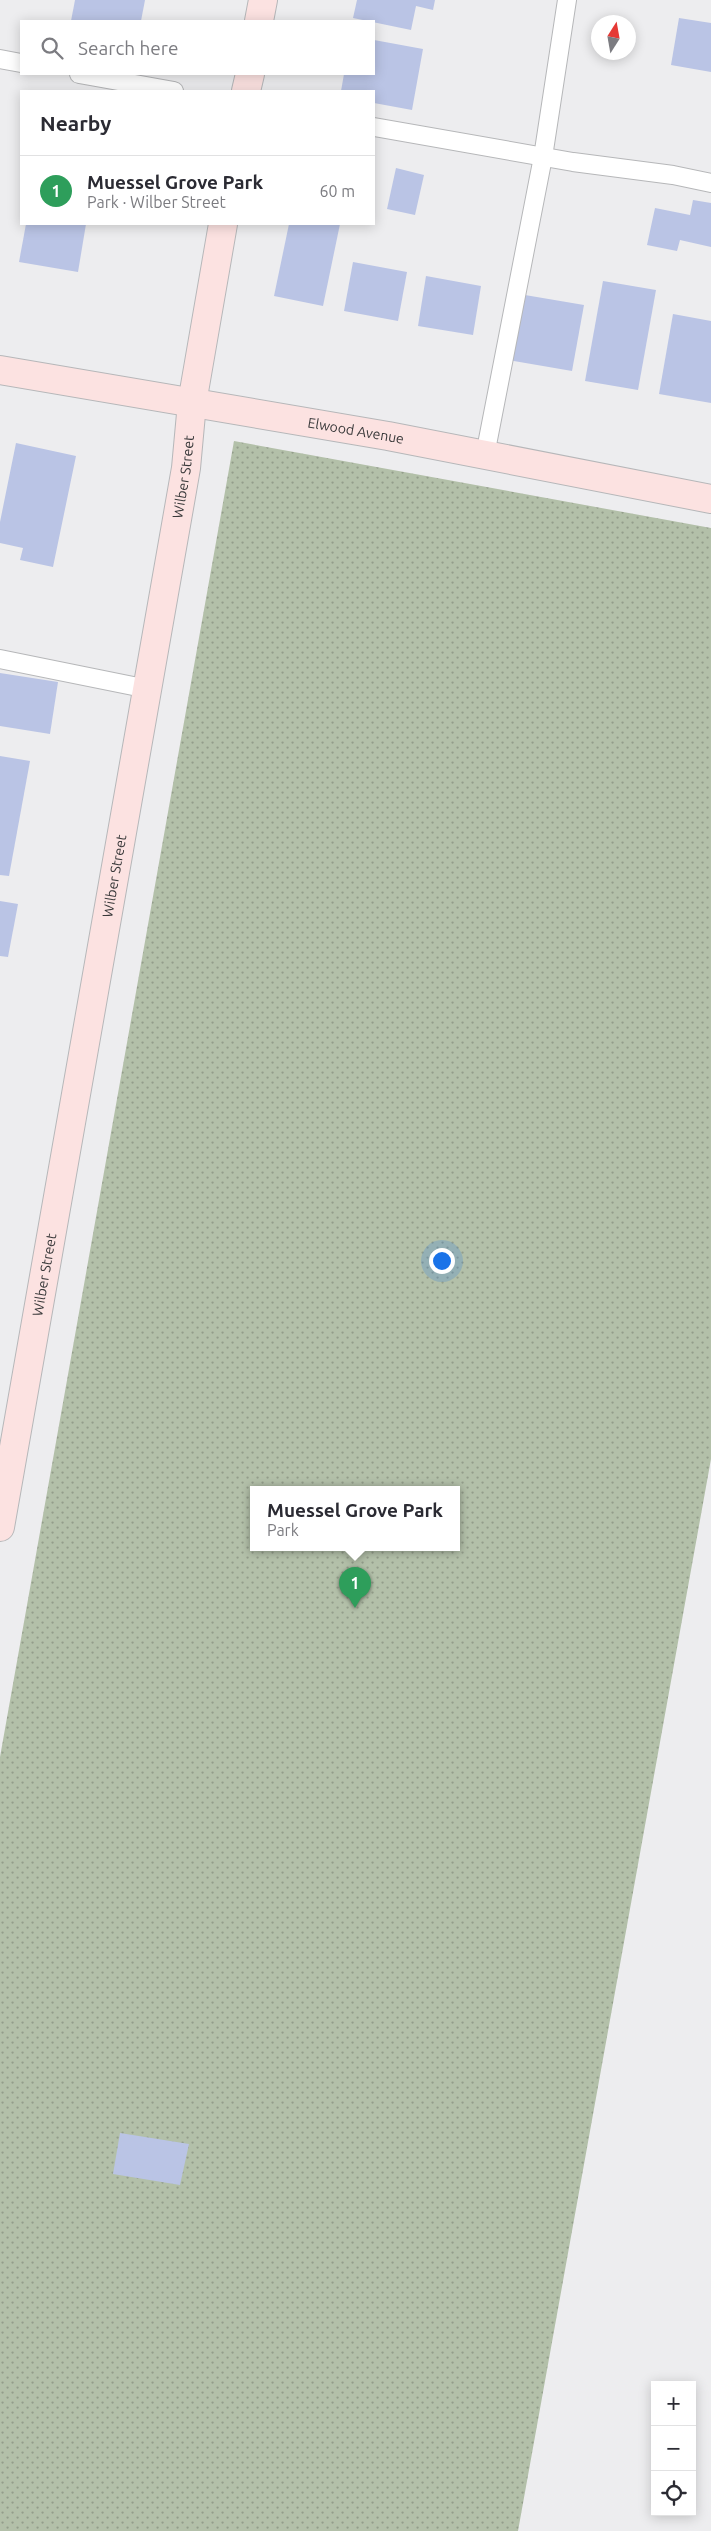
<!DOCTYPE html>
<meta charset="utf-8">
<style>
body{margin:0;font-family:Ubuntu,sans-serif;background:#f2f2f3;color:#2b2b33}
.controls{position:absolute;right:15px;bottom:15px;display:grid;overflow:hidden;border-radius:0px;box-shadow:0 2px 12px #0003}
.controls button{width:45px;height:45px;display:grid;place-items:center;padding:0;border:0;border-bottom:1px solid #e1e1e2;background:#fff;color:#2b2b33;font:25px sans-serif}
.compass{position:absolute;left:591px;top:15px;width:45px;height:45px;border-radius:50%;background:#fff;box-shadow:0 2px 12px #0003;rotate:11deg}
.you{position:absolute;left:441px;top:1260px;width:18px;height:18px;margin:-12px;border:4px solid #fff;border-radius:50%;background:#1a73e8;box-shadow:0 0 0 8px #1a73e833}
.badge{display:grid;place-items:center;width:32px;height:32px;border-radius:50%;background:#b45309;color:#fff;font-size:16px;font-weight:700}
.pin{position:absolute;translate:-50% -41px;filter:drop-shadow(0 1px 2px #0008)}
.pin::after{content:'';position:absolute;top:26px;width:18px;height:15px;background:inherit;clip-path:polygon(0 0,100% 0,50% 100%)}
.popup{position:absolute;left:250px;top:1486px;width:210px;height:65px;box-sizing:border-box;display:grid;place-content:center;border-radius:0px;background:#fff;filter:drop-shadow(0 1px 4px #0005);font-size:16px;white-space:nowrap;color:#7c7c81}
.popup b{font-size:19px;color:#2b2b33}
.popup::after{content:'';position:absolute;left:50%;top:100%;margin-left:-10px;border:10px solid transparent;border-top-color:#fff}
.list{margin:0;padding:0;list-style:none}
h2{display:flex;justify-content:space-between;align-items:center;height:65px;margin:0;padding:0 20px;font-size:21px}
h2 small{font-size:16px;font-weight:400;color:#7c7c81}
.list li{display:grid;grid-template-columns:32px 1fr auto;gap:15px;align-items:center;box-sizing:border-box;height:70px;padding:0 20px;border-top:1px solid #e1e1e2}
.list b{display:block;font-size:19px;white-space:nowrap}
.list p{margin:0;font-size:16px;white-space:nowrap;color:#7c7c81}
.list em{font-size:16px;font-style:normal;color:#7c7c81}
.icon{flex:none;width:28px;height:28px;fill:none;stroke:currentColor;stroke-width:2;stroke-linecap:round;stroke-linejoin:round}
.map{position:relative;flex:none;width:711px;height:2531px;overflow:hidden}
.search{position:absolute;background:#fff;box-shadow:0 2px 12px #0003;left:20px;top:20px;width:355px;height:55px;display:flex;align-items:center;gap:12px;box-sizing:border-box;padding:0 18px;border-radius:0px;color:#7c7c81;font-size:19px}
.panel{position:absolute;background:#fff;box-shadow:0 2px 12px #0003;left:20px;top:90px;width:355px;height:135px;border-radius:0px}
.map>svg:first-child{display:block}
.grass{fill:url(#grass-dots);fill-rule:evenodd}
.building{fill:#bac4e5}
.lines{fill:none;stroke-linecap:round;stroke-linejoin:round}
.lane-casing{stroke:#b6b7b9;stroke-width:20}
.secondary-casing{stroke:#b6b7b9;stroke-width:30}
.lane{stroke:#fff;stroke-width:18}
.secondary{stroke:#fce2e1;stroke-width:28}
.labels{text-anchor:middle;stroke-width:4;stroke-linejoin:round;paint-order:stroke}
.street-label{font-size:14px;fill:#39393a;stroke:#fafbfc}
</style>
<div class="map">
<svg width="711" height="2531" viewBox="0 0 711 2531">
<defs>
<pattern id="grass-dots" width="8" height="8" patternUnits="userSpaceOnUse" patternTransform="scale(1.25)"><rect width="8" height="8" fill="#b3c0a9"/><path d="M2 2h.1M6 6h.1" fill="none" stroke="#939d8b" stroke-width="1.8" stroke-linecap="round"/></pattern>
</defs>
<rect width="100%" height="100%" fill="#ededef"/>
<!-- grass -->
<path class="grass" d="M234 441 711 528V1459L518 2531H0V1757ZM254 1489H456V1547H254Z"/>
<!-- building -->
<g class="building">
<path d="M75 0H145L141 21H71Z"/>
<path d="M357 0H435L433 10 416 6 411 30 353 18Z"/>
<path d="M679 18 711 23V72L671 65Z"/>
<path d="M374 40 423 49 412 110 374 103V91H341L344 74H374Z"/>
<path d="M396 168 424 175 415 215 387 209Z"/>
<path d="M693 200 711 203V247L680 240 677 251 647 245 655 208 690 215Z"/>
<path d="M26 224H86L78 272 19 262Z"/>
<path d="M289 224H340L323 306 274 296Z"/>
<path d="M353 262 407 272 398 321 344 311Z"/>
<path d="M426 276 481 286 473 335 418 326Z"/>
<path d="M603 281 656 290 638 390 585 381Z"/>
<path d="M519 294 584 305 572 371 508 360Z"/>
<path d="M673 314 711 321V403L659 394Z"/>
<path d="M16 443 76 456 53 567 20 560 23 548 0 543V522Z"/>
<path d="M0 673 58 682 50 734 0 726Z"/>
<path d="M0 756 30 761 9 876 0 875Z"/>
<path d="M0 901 18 904 8 957 0 956Z"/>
<path d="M120 2133 189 2144 180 2185 113 2174Z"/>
</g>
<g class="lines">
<defs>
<g id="lane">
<path d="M0 59 21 63"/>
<path d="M79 74 174 91"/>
<path d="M374 127 573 162 673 175 711 183"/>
<path d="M485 455 543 157 567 0"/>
<path d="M0 659 148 689"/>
</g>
<g id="secondary">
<path d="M259 21 263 0"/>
<path d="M246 91 250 74"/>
<path id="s1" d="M0 370 388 436 711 499"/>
<path id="s2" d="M0 1527 186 468 192 403 223 224"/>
</g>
</defs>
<!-- lane casing -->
<use href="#lane" class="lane-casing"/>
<!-- secondary casing -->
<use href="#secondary" class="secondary-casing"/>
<!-- lane -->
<use href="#lane" class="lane"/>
<!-- secondary -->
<use href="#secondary" class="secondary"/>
</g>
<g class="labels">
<!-- street labels -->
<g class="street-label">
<text dy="5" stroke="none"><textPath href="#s1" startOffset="361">Elwood Avenue</textPath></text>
<text dy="5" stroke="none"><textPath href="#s2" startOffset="1066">Wilber Street</textPath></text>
<text dy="5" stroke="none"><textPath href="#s2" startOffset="661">Wilber Street</textPath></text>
<text dy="5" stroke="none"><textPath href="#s2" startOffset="256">Wilber Street</textPath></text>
</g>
</g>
</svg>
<div class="controls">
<button>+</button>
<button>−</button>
<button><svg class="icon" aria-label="locate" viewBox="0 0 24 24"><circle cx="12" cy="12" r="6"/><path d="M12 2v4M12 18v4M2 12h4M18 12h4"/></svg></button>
</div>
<svg class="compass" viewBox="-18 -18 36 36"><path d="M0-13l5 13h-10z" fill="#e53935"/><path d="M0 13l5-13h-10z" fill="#7c7c81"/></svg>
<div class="you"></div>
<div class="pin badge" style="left:355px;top:1608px;background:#2e9e5b">1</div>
<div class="popup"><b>Muessel Grove Park</b>Park</div>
<div class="search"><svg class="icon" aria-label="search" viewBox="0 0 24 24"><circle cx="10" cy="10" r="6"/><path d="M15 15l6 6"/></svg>Search here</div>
<section class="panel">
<h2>Nearby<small></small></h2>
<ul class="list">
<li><span class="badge" style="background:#2e9e5b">1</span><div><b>Muessel Grove Park</b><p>Park · Wilber Street</p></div><em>60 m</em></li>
</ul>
</section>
</div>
